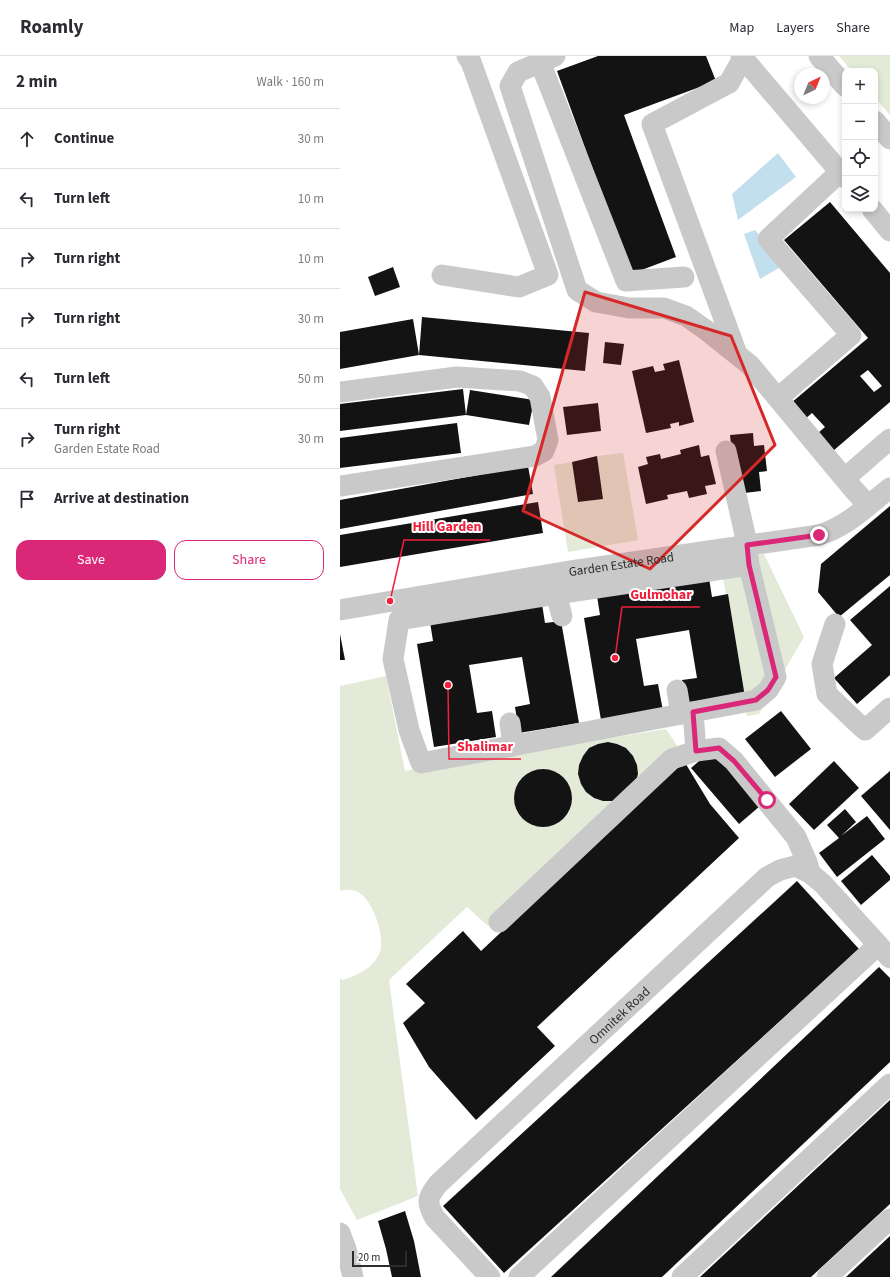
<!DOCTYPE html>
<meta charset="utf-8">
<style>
body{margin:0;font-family:"Source Sans 3",sans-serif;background:#f2f2f3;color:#2b2b33}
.controls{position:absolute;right:12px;top:12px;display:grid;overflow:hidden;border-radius:8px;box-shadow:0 2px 6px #0003}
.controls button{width:36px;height:36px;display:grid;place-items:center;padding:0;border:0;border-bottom:1px solid #e1e1e2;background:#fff;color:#2b2b33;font:20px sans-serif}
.compass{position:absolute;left:454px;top:12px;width:36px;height:36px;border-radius:50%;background:#fff;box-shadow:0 2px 6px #0003;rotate:43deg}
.scale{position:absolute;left:12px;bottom:10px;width:55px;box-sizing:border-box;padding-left:4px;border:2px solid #2c2c2c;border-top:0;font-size:11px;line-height:14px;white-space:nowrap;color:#2c2c2c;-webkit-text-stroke:3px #fff;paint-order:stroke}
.stop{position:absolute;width:12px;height:12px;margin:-9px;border:3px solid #db2777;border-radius:50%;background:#fff}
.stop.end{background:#db2777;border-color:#fff;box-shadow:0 1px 4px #0008}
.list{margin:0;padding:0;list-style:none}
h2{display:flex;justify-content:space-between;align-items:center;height:52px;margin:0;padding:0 16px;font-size:17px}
h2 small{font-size:13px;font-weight:400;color:#7c7c81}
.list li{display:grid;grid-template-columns:26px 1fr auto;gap:12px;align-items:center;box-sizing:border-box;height:60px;padding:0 16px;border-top:1px solid #e1e1e2}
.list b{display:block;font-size:15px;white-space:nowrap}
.list p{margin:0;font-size:13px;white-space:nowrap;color:#7c7c81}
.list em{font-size:13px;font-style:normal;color:#7c7c81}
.actions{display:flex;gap:8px;padding:12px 16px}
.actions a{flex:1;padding:9px 0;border:1px solid #db2777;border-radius:12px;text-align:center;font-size:14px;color:#db2777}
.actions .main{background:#db2777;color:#fff}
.icon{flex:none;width:22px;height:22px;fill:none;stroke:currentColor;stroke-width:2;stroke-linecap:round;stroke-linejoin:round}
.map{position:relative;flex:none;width:550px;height:1221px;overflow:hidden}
header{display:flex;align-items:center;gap:24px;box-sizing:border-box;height:56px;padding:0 20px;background:#fff;border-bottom:1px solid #e1e1e2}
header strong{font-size:19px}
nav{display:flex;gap:22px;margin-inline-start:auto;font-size:14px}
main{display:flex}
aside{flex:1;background:#fff}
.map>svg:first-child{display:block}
.green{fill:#e3ebd8}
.water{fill:#c2dfed}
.building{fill:#131313;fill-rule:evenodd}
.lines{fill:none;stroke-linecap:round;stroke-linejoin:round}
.minor{stroke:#c9c9c9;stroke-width:21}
.route{stroke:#db2777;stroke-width:5}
.marked{fill:#d62828;fill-opacity:0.2;stroke:#d62828;stroke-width:3;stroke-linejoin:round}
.labels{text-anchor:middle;stroke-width:4;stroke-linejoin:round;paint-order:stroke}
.street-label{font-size:13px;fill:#2c2c2c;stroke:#fff}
.leader{fill:none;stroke:#f1203d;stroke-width:1.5}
.callout-dot{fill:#f1203d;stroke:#fff;stroke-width:1.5}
.callout-label{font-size:14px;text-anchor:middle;font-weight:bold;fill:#f1203d;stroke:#fff;stroke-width:4;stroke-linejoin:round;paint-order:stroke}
</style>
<header>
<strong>Roamly</strong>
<nav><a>Map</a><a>Layers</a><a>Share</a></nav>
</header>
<main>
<aside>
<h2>2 min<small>Walk · 160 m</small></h2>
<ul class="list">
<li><svg class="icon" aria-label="ahead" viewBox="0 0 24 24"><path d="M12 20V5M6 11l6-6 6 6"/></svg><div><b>Continue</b></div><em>30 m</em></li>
<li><svg class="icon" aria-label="left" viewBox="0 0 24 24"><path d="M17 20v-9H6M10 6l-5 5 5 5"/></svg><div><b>Turn left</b></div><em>10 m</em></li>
<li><svg class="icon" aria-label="right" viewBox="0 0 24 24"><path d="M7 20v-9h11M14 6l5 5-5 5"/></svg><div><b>Turn right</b></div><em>10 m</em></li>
<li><svg class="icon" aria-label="right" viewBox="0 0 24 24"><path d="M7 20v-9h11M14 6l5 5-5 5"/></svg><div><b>Turn right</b></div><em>30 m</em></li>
<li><svg class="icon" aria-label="left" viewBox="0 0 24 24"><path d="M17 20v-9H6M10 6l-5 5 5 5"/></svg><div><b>Turn left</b></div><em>50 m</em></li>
<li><svg class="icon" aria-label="right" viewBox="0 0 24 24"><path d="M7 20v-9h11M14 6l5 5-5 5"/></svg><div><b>Turn right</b><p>Garden Estate Road</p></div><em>30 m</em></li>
<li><svg class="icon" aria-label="arrive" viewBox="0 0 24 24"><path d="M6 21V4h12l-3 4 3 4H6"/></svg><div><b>Arrive at destination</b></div></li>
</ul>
<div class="actions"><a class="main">Save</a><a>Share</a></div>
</aside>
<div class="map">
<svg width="550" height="1221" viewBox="0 0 550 1221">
<rect width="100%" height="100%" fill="#fff"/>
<!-- green -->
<g class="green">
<path d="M499 0H550V59L535 42V15H512Z"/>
<path d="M283 397 298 484 228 496 214 409 232 406 238 446 263 443 257 400Z"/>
<path d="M424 498 464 581 419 658 407 660 380 505Z"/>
<path d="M46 620 65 715 326 673 338 691 148 870 127 851 49 924 78 1140 17 1164 0 1133V922L3 924C15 920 27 915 35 905 37 902 41 895 41 891 43 876 33 847 21 838 15 833 6 833 0 835V630Z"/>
</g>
<!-- water -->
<g class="water">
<path d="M438 97 456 121 398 164 392 138Z"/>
<path d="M415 174 444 209 420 223 404 178Z"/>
</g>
<!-- building -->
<g class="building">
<path d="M258 0H366L376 25 284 59 336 201 291 218 217 15Z"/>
<path d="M490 146 550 217V346L493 395 478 377 485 371 472 357 465 363 451 347 528 282 444 184ZM528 314 542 330 534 336 520 320Z"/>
<path d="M53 211 60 231 35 240 28 221Z"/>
<path d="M82 261 249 277 245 315 79 299 0 313V276L73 263 79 299Z"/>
<path d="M265 286 284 288 281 309 263 307Z"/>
<path d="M339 304 354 366 339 370V366L330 368 331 372 306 377 292 315 313 310 315 316 325 314 323 308Z"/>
<path d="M123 333 126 359 0 375V348Z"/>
<path d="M130 334 194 344 189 369 126 359Z"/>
<path d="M258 347 261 375 227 379 223 351Z"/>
<path d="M117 367 121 397 0 412V382Z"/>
<path d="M413 377 414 390 424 389 427 415 419 416 421 435 396 438 390 379Z"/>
<path d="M359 389 361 401 369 399 376 428 365 430 367 438 349 442 347 435 327 439 328 443 306 448 298 411 308 408 306 401 320 398 321 403 341 398 340 394Z"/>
<path d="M257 400 263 443 238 446 232 406Z"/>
<path d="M188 410 193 438 0 473V444Z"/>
<path d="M198 446 203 477 0 511V479Z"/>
<path d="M550 450V519L499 561 478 536 481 508Z"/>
<path d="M369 522 372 541 388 538 405 641 346 651 342 624 357 622 349 574 296 583 304 630 318 628 323 655 261 664 244 562 260 559 257 540Z"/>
<path d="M550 530V619L517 648 494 622 532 589 510 564Z"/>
<path d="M202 548 205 567 221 565 239 667 179 677 175 651 190 648 182 601 129 609 137 657 152 655 156 681 94 691 77 588 93 585 90 566Z"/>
<path d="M0 578 5 604H0Z"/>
<path d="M441 655 471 693 435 721 405 683Z"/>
<path d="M268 686 277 688 286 692 293 700 297 709 298 718 295 728 273 745H263L254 742 246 736 241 728 238 718 239 709 243 700 249 692 258 688Z"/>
<path d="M372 694 420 750 399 768 351 712Z"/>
<path d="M344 705 370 748 399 782 197 971 215 990 136 1064 89 1011 63 967 85 947 66 928 123 875 141 895Z"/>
<path d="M494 705 519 732 474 774 449 748Z"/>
<circle cx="203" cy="742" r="29"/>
<path d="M550 715V774L521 740Z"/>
<path d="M505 753 516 766 501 780 527 760 545 783 497 821 479 797 499 782 487 769Z"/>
<path d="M532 799 550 820V824L521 849 501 825Z"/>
<path d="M457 825 519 893 164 1217 103 1150Z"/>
<path d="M539 911 550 922V1006L322 1221H211Z"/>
<path d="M550 1044V1148L471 1221H360Z"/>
<path d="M65 1155 74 1185 81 1221H52L46 1193 38 1165Z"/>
<path d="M550 1180V1221H506Z"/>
</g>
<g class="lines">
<!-- minor -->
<g class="minor">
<path d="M215 0 178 16 170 30 237 234 256 246 289 252H324L346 260 366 274 410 309 514 434 528 449"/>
<path d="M479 0 505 30"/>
<path d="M403 2 505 122"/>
<path d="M200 6 286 225 344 221"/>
<path d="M535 65 550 83"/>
<path d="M532 153 550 175"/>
<path d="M102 219 179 231 208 219 131 6 127 0"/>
<path d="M397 298 312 68 389 27 403 2 401 0"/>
<path d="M0 336 117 321 180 325 193 330 200 341 208 384 204 395 195 400 0 430"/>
<path d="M438 342 511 279 428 183 500 116"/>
<path d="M386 395 406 483 409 509 216 538 59 564 53 603 69 674 81 707 416 644 428 634 436 621 409 509"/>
<path d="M505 422 550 383"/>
<path d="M214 524 216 538 222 560"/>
<path id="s1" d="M0 554 224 516 479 479C507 471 528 449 550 432"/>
<path d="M495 568 482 608 487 638 513 663 525 674 550 652"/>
<path d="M337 634 341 658"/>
<path d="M353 656 356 695"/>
<path d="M170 667 173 690"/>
<path d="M159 866 332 703 356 695 379 692 394 705 456 781 467 806 470 817"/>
<path d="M0 1177 6 1193 13 1221"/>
<path id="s2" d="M150 1221 95 1162C86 1146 87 1142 98 1128L427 821 440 814 455 810 470 817 483 828 550 902"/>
<path d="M179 1221 538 889"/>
<path d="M342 1221 550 1028"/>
<path d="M487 1221 550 1163"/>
</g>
</g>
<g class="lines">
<!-- route -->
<path class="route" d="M427 744 394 705 379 692 356 695 353 656 416 644 428 634 436 621 409 509 407 489 479 479"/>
</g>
<!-- marked area -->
<path class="marked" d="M245 236 391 280 435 389 310 513 183 455Z"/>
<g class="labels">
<!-- street labels -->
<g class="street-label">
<text dy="5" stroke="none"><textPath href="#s1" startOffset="285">Garden Estate Road</textPath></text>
<text dy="5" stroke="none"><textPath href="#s2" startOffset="366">Omnitek Road</textPath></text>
</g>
</g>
<!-- callouts -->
<path class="leader" d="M50 545L64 484H150M275 602L282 551H360M108 629L109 703H181"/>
<g class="callout-dot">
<circle cx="50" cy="545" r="4"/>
<circle cx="275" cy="602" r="4"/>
<circle cx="108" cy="629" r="4"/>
</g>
<g class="callout-label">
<text x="107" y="475">Hill Garden</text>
<text x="321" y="543">Gulmohar</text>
<text x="145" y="695">Shalimar</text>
</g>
</svg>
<div class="controls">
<button>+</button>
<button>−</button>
<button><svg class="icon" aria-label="locate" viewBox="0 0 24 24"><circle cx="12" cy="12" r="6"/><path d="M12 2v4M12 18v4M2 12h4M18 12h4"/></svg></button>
<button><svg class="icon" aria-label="layers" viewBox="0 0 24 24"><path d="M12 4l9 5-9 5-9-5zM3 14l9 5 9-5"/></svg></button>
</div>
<svg class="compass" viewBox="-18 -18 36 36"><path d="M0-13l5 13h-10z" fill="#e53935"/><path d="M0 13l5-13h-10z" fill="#7c7c81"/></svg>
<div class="scale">20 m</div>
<div class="stop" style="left:427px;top:744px"></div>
<div class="stop end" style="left:479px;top:479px"></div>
</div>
</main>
